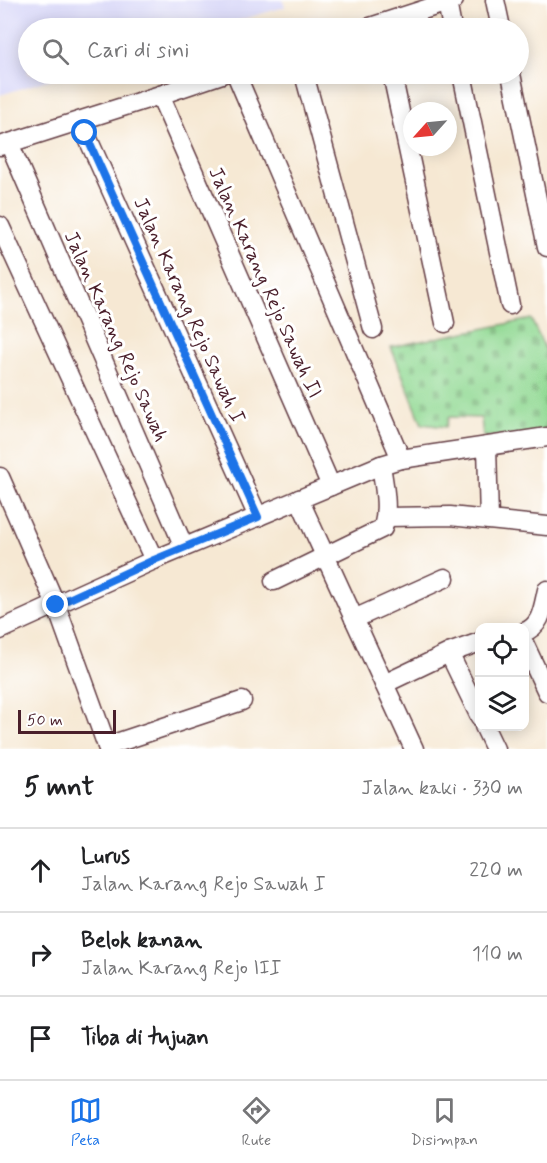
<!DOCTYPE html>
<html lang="id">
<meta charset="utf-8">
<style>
body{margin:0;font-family:Mynerve,sans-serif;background:#f6f6f6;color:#202124}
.controls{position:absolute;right:18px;bottom:18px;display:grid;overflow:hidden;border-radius:12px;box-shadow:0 3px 15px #0003}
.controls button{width:54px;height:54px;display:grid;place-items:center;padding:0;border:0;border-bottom:2px solid #e0e0e0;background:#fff;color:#202124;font:30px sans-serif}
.compass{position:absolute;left:403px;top:102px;width:54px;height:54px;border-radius:50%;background:#fff;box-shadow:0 3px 15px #0003;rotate:243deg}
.scale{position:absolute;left:18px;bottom:15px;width:98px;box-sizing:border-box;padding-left:6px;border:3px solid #4a1f2b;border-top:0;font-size:16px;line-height:21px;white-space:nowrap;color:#4a1f2b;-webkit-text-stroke:4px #fff;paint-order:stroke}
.stop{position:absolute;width:18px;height:18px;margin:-14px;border:4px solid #1a73e8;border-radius:50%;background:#fff}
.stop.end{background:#1a73e8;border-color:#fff;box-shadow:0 2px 6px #0008}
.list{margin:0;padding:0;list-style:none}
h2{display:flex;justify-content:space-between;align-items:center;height:78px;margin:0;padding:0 24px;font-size:26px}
h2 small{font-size:20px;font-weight:400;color:#757577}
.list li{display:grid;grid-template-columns:39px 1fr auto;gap:18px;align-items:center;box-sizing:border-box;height:84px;padding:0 24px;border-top:2px solid #e0e0e0}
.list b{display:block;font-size:22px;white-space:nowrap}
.list p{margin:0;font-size:20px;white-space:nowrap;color:#757577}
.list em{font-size:20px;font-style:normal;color:#757577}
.icon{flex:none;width:33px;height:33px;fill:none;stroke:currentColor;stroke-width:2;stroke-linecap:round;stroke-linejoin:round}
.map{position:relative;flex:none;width:547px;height:749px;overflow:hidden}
.search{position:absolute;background:#fff;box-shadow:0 3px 15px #0003;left:18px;right:18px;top:18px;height:66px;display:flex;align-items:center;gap:15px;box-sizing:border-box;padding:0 21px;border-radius:33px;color:#757577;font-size:22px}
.sheet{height:330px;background:#fff}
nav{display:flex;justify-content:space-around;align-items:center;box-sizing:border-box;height:84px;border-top:2px solid #e0e0e0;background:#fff;font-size:16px;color:#757577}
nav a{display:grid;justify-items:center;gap:3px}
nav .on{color:#1a73e8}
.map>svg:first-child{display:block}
.built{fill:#d8d7f8}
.cemetery{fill:url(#cemetery-stones);stroke:#6e7c5f;stroke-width:1.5}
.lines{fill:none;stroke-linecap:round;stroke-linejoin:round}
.minor-casing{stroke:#643d44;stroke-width:21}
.minor{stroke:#fff;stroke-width:18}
.route{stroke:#1a73e8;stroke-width:8}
.labels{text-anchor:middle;stroke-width:6;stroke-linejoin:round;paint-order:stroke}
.street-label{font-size:20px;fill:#4a1f2b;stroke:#fff}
</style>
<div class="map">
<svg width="547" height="749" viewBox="0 0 547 749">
<defs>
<pattern id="cemetery-stones" width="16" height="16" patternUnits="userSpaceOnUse" patternTransform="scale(1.5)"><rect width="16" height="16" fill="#91d993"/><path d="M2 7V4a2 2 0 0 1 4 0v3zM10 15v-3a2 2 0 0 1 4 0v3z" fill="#7fba7f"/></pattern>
</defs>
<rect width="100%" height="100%" fill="#fff"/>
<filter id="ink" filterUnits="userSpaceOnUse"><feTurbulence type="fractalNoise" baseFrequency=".0167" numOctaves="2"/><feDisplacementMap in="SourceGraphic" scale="12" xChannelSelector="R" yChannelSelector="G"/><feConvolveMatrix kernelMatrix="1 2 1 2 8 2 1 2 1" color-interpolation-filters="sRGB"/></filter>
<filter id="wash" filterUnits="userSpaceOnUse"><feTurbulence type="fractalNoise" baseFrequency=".008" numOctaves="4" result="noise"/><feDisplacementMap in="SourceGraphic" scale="24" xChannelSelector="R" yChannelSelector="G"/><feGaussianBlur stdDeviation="1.35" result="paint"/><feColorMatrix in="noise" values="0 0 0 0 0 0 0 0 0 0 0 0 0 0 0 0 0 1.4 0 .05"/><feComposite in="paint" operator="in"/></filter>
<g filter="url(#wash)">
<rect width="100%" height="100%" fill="#f6e8d3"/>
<!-- built -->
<path class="built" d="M0 0H283L285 7 212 28H28V74H67L0 95Z"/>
<!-- cemetery -->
<path class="cemetery" d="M531 319 547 353V429L544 434 483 437 481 418 449 417 446 427 422 424 391 347Z"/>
</g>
<g filter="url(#ink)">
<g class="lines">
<defs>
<g id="minor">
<path d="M495 0 501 28"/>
<path d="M447 2 452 28"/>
<path d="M367 28 454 0"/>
<path d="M236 74 401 459"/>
<path d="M304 74 373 329"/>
<path d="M392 74 445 323"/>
<path d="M462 74 510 305"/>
<path d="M511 74 547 247"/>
<path d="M160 95 331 486"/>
<path d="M80 121 258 517"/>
<path d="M9 143 184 547"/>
<path d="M0 146 160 95 222 74"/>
<path d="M0 226 154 560"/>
<path d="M487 446 489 520"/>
<path d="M0 477 56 605 108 749"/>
<path d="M299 499 414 749"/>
<path d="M386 517 450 516 547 526"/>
<path d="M274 581 383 528C389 507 384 486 381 465"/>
<path d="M354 619 445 578"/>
<path d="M0 630 154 560 381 465 401 459 547 437"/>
<path d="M524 632C542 626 543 606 547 590"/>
<path d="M524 643 547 692"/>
<path d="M449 653 480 717"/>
<path d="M384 684 449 653 480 642"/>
<path d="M484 726 495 749"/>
<path d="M107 746 242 701"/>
</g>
</defs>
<!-- minor casing -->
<use href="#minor" class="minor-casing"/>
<!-- minor -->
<use href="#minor" class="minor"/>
</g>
</g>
<g class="lines" filter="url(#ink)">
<!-- route -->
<path class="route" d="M56 605 154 560 258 517 85 133"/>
</g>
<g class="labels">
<!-- street labels -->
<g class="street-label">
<text transform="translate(266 282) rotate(66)" y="7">Jalan Karang Rejo Sawah II</text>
<text transform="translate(190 310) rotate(66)" y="7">Jalan Karang Rejo Sawah I</text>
<text transform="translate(117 336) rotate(66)" y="7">Jalan Karang Rejo Sawah</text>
</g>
</g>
</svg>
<div class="controls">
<button><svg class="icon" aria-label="locate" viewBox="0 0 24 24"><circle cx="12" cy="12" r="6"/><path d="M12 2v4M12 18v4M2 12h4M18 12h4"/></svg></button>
<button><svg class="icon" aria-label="layers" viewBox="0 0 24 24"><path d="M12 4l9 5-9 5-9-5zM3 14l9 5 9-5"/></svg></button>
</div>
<svg class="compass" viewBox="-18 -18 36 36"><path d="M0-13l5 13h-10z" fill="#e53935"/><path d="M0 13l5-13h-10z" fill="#757577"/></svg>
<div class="scale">50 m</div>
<div class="stop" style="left:85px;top:133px"></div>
<div class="stop end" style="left:56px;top:605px"></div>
<div class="search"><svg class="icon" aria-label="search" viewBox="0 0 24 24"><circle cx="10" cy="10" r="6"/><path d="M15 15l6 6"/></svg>Cari di sini</div>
</div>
<section class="sheet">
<h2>5 mnt<small>Jalan kaki · 330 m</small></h2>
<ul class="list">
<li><svg class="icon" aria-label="ahead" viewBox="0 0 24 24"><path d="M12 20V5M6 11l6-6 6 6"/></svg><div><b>Lurus</b><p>Jalan Karang Rejo Sawah I</p></div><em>220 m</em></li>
<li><svg class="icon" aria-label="right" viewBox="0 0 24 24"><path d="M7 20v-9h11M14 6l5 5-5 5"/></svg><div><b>Belok kanan</b><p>Jalan Karang Rejo III</p></div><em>110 m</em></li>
<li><svg class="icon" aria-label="arrive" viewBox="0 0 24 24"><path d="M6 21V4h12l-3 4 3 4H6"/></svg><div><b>Tiba di tujuan</b></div></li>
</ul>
</section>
<nav>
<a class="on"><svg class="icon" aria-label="map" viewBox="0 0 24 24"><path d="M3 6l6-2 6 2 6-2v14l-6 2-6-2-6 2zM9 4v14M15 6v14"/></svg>Peta</a>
<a><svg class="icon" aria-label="directions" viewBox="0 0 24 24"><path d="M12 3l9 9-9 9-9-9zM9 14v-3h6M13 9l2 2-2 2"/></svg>Rute</a>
<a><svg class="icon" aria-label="saved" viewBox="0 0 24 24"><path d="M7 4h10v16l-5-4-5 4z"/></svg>Disimpan</a>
</nav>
